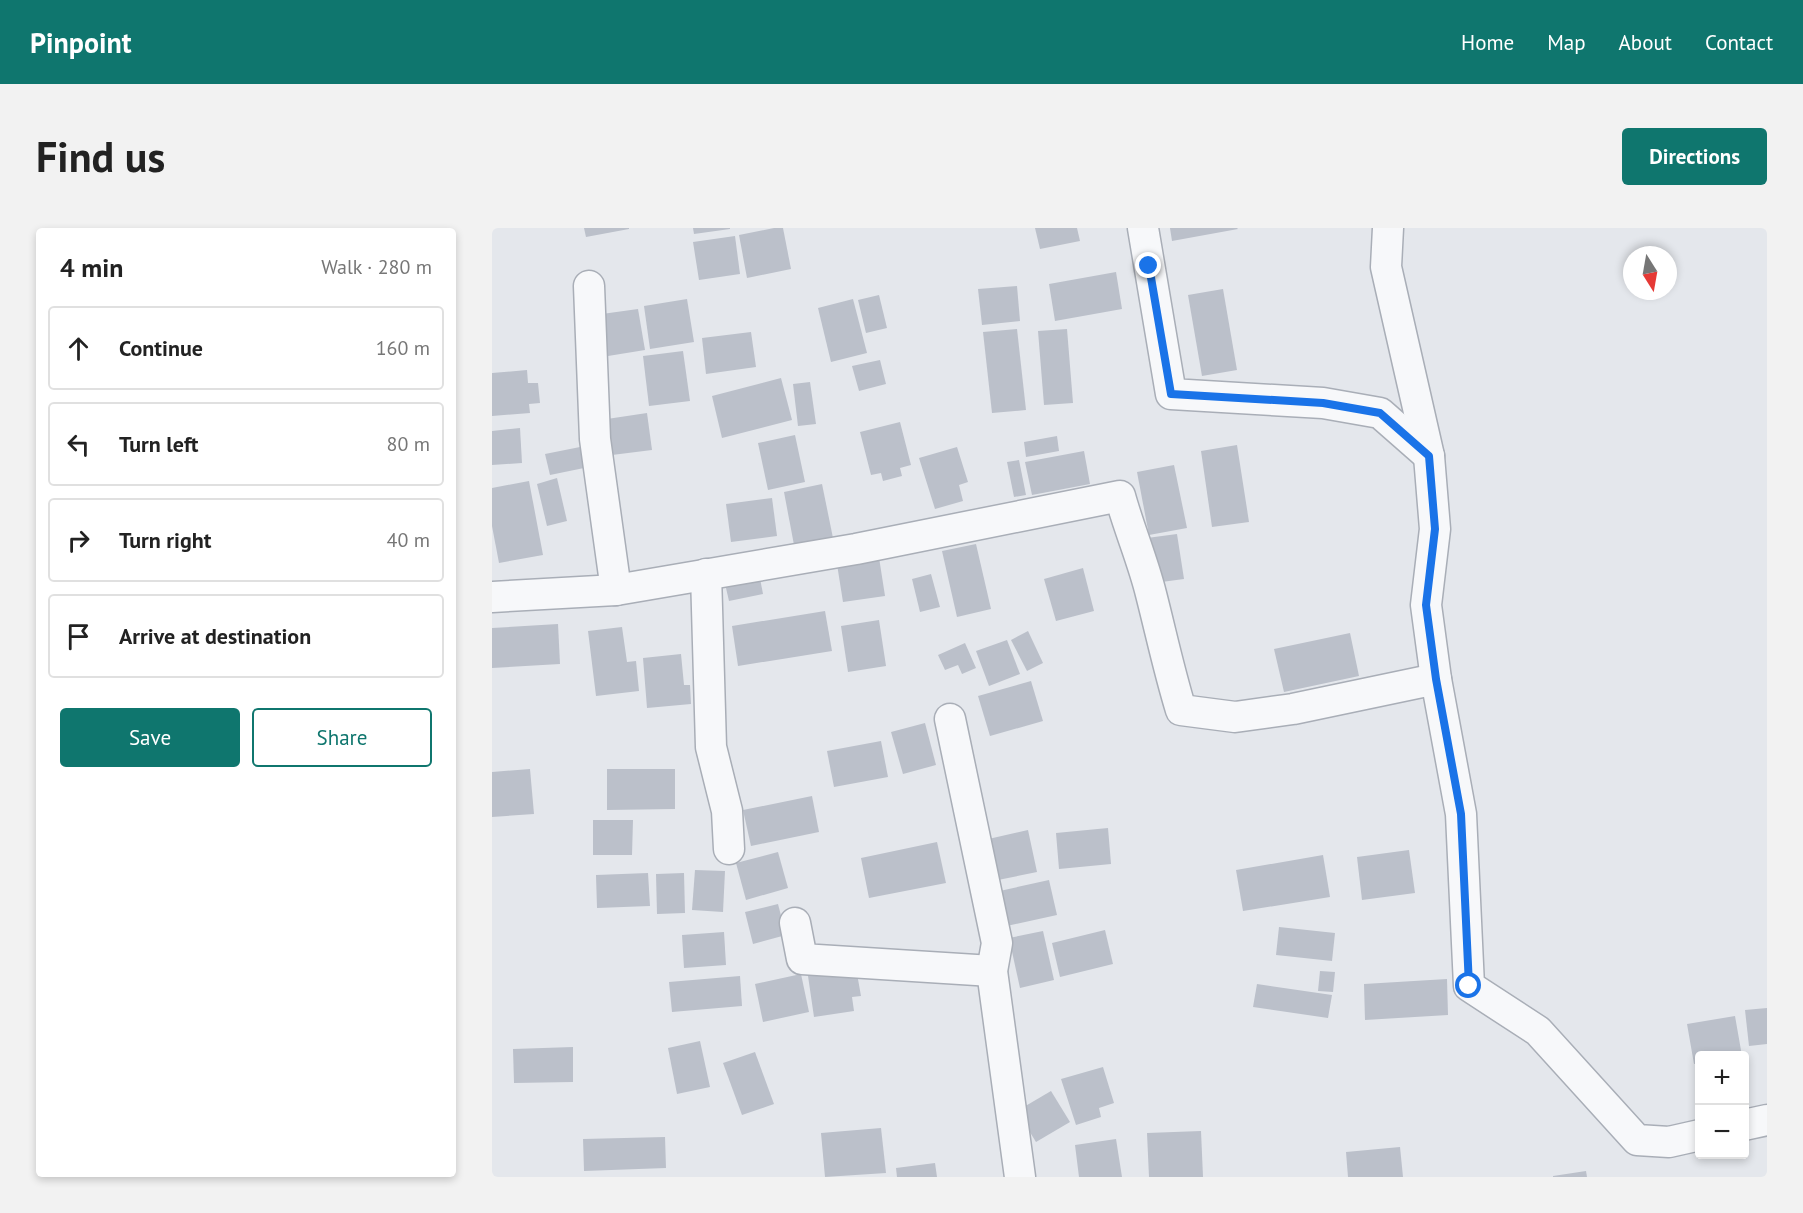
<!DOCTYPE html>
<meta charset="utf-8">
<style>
body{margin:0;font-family:"PT Sans",sans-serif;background:#f2f2f2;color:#222}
.controls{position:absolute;right:18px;bottom:18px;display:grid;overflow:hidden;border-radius:6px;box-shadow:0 3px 9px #0003}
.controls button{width:54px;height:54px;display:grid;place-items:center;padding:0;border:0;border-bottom:2px solid #e0e0e0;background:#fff;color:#222;font:30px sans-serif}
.compass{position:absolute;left:1131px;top:18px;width:54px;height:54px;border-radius:50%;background:#fff;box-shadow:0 3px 9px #0003;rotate:169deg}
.stop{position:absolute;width:18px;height:18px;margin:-14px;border:4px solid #1a73e8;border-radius:50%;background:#fff}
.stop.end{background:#1a73e8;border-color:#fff;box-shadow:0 2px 6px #0008}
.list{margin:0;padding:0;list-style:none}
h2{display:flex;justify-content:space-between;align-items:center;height:78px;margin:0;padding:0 24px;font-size:26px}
h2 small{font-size:20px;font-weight:400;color:#767676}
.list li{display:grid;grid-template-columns:39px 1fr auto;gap:18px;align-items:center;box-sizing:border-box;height:84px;margin:0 12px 12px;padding:0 12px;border:2px solid #e0e0e0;border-radius:6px}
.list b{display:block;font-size:22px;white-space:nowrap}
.list em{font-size:20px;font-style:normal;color:#767676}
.actions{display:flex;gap:12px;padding:18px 24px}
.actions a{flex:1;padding:14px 0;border:2px solid #0f766e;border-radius:6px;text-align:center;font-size:21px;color:#0f766e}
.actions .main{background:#0f766e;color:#fff}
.icon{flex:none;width:33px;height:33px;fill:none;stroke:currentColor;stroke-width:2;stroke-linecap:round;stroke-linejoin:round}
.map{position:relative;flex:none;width:1275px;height:949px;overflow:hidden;border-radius:6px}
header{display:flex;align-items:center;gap:36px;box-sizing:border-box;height:84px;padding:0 30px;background:#0f766e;color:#fff}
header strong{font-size:28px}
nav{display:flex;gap:33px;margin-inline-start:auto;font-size:21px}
.intro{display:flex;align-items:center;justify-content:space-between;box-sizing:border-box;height:144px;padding:0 36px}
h1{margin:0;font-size:42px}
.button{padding:15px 27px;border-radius:6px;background:#0f766e;color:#fff;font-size:21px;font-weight:700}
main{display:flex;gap:36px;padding:0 36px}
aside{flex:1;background:#fff;border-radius:6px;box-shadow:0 3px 9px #0003}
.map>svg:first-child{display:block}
.building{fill:#bbc0ca}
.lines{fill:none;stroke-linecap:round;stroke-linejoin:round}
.minor-casing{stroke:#a9aeb7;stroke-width:33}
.minor{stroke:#f7f8fa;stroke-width:30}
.route{stroke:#1a73e8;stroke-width:8}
</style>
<header>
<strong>Pinpoint</strong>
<nav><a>Home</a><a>Map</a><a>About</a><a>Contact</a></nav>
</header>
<div class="intro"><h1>Find us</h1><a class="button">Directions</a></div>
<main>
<aside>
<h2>4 min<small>Walk · 280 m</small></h2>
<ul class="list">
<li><svg class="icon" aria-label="ahead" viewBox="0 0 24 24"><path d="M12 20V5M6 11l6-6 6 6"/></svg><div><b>Continue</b></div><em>160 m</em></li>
<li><svg class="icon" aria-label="left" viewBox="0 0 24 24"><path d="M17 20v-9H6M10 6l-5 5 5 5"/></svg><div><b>Turn left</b></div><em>80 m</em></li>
<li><svg class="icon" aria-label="right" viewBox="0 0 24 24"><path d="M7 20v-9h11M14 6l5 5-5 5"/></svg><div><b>Turn right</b></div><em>40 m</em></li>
<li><svg class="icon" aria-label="arrive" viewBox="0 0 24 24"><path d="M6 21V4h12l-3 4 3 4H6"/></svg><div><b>Arrive at destination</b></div></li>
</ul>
<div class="actions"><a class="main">Save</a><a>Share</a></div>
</aside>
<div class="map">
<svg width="1275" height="949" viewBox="0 0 1275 949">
<rect width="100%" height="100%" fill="#e4e7ec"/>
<!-- building -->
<g class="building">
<path d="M92 0H137V1L94 9Z"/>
<path d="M201 0H238V1L202 6Z"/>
<path d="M282 0H291L299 41 255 50 247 7Z"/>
<path d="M543 0H585L588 13 548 21Z"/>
<path d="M678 0H745L746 1 680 13Z"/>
<path d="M243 8 248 46 207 52 201 14Z"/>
<path d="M624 44 630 81 563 93 557 56Z"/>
<path d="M525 58 528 93 490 97 486 61Z"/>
<path d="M731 61 745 142 710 148 696 67Z"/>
<path d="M387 67 395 100 374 105 366 72Z"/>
<path d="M195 71 202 114 158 121 152 78Z"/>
<path d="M361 71 375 125 339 134 326 80Z"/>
<path d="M146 81 153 122 116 128 110 86Z"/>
<path d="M525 101 534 182 500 185 491 104Z"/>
<path d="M575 101 581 175 552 177 546 103Z"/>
<path d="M259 104 264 139 214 146 210 110Z"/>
<path d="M191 123 198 173 157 178 151 128Z"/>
<path d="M388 132 394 156 367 163 360 138Z"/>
<path d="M35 142 36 155H46L48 175 37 176 38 185 0 188V145Z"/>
<path d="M289 150 300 192 230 210 220 168Z"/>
<path d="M318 154 324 196 306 198 301 156Z"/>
<path d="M155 185 160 222 120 227 115 191Z"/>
<path d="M408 194 419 237 408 240 410 248 391 253 389 245 379 247 368 204Z"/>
<path d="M28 200 30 235 0 237V203Z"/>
<path d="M303 207 313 254 276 262 266 215Z"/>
<path d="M565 208 567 223 534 229 532 214Z"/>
<path d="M745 217 757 294 720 299 709 223Z"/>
<path d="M88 219 92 240 58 247 53 226Z"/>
<path d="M465 219 476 254 467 257 471 273 443 281 427 230Z"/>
<path d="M592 223 598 256 540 267 533 234Z"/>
<path d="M527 232 534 267 522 269 515 234Z"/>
<path d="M682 237 695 300 657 307 645 244Z"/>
<path d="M65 250 75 293 55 298 45 256Z"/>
<path d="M37 253 51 327 7 335 0 298V260Z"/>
<path d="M330 256 341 310 302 317 292 264Z"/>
<path d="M280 270 285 308 239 314 234 276Z"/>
<path d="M685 306 692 351 662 355 655 310Z"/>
<path d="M484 316 499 381 465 389 450 323Z"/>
<path d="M386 323 393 368 351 374 344 330Z"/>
<path d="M266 340 271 366 237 373 231 347Z"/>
<path d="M591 340 602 383 564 393 552 351Z"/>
<path d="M439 346 448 379 428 384 420 351Z"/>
<path d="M333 383 340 423 246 438 240 398Z"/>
<path d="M387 392 394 438 356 444 349 398Z"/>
<path d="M66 396 68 436 0 440V400Z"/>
<path d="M130 399 135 434 144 433 147 463 104 468 96 403Z"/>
<path d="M536 403 551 435 535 443 519 412Z"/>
<path d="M858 405 867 448 792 464 782 421Z"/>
<path d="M515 412 528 446 497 458 484 423Z"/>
<path d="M473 415 484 440 470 446 466 437 453 442 446 427Z"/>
<path d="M189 426 192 457H198L199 476 155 480 151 430Z"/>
<path d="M539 453 551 493 498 508 486 468Z"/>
<path d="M433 495 444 537 411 546 399 504Z"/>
<path d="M389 513 396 549 342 559 335 523Z"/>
<path d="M38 541 42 586 0 589V544Z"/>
<path d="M115 541H183V581L115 582Z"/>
<path d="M320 568 327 604 259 618 251 582Z"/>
<path d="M101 592H141L140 627H101Z"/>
<path d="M616 600 619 636 567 641 564 605Z"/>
<path d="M536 602 545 644 501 653 492 612Z"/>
<path d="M445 614 454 655 377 670 369 630Z"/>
<path d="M917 622 923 665 870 672 865 629Z"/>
<path d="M286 624 296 660 254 672 244 635Z"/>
<path d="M831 627 838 669 751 683 744 642Z"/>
<path d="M203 642 233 643 231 684 200 682Z"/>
<path d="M156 645 158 678 105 680 104 647Z"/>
<path d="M192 645 193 685 165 686 164 646Z"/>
<path d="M557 652 565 687 510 699 503 664Z"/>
<path d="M286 676 294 707 261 716 253 684Z"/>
<path d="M787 699 843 705 840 733 784 727Z"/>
<path d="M613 702 621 736 568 749 560 715Z"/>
<path d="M551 703 562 752 528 760 517 710Z"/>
<path d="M232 704 234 737 192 740 190 707Z"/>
<path d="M364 740 369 768 360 769 362 783 322 789 316 748Z"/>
<path d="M828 743 843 744 841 764 826 763Z"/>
<path d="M309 746 317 784 271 794 263 756Z"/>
<path d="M248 748 250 778 180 784 177 754Z"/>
<path d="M955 751 956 787 873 792 872 756Z"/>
<path d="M765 756 840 767 836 790 761 779Z"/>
<path d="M1275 780V816L1257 818 1253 782Z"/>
<path d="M1243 788 1250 828H1208V835L1202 836 1195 796Z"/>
<path d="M208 813 218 859 185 866 176 820Z"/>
<path d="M81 819V854L22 855 21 821Z"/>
<path d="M263 824 282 876 250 887 231 835Z"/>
<path d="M611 839 622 875 607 880 609 889 584 897 569 851Z"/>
<path d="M559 863 578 894 544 914 525 883Z"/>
<path d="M389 900 394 945 333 949 329 905Z"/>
<path d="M709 903 711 949H657L655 905Z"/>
<path d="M173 909 174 940 92 943 91 911Z"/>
<path d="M624 911 630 949H587L583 917Z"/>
<path d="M908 919 911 949H856L854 924Z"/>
<path d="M443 935 445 949H405L404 940Z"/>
<path d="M1094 943 1095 949H1061V948Z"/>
</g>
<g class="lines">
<defs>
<g id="minor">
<path d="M651 0 679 166 831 175 888 185 937 228"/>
<path d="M896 0 894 39 937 228 943 301 934 377 944 451 969 586 977 758 1046 803 1145 912 1177 914 1208 907"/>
<path d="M97 58 103 211 124 362"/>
<path d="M214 346 219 519 235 583 237 621"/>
<path d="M0 369 124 362 364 321 628 268C637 301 651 333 659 366 669 405 677 443 689 482L743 489 801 481 944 451"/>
<path d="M458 491 505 715 500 743 528 949"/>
<path d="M303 695 310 731 500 743"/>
<path d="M1252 897 1275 892"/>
</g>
</defs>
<!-- minor casing -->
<use href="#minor" class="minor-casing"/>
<!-- minor -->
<use href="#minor" class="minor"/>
</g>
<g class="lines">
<!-- route -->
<path class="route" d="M657 38 679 166 831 175 888 185 937 228 943 301 934 377 944 451 969 586 977 758"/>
</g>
</svg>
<div class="controls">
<button>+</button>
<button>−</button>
</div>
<svg class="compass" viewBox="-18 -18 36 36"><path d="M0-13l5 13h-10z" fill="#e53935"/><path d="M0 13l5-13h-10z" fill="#767676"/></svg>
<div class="stop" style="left:977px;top:758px"></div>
<div class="stop end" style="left:657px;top:38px"></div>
</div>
</main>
